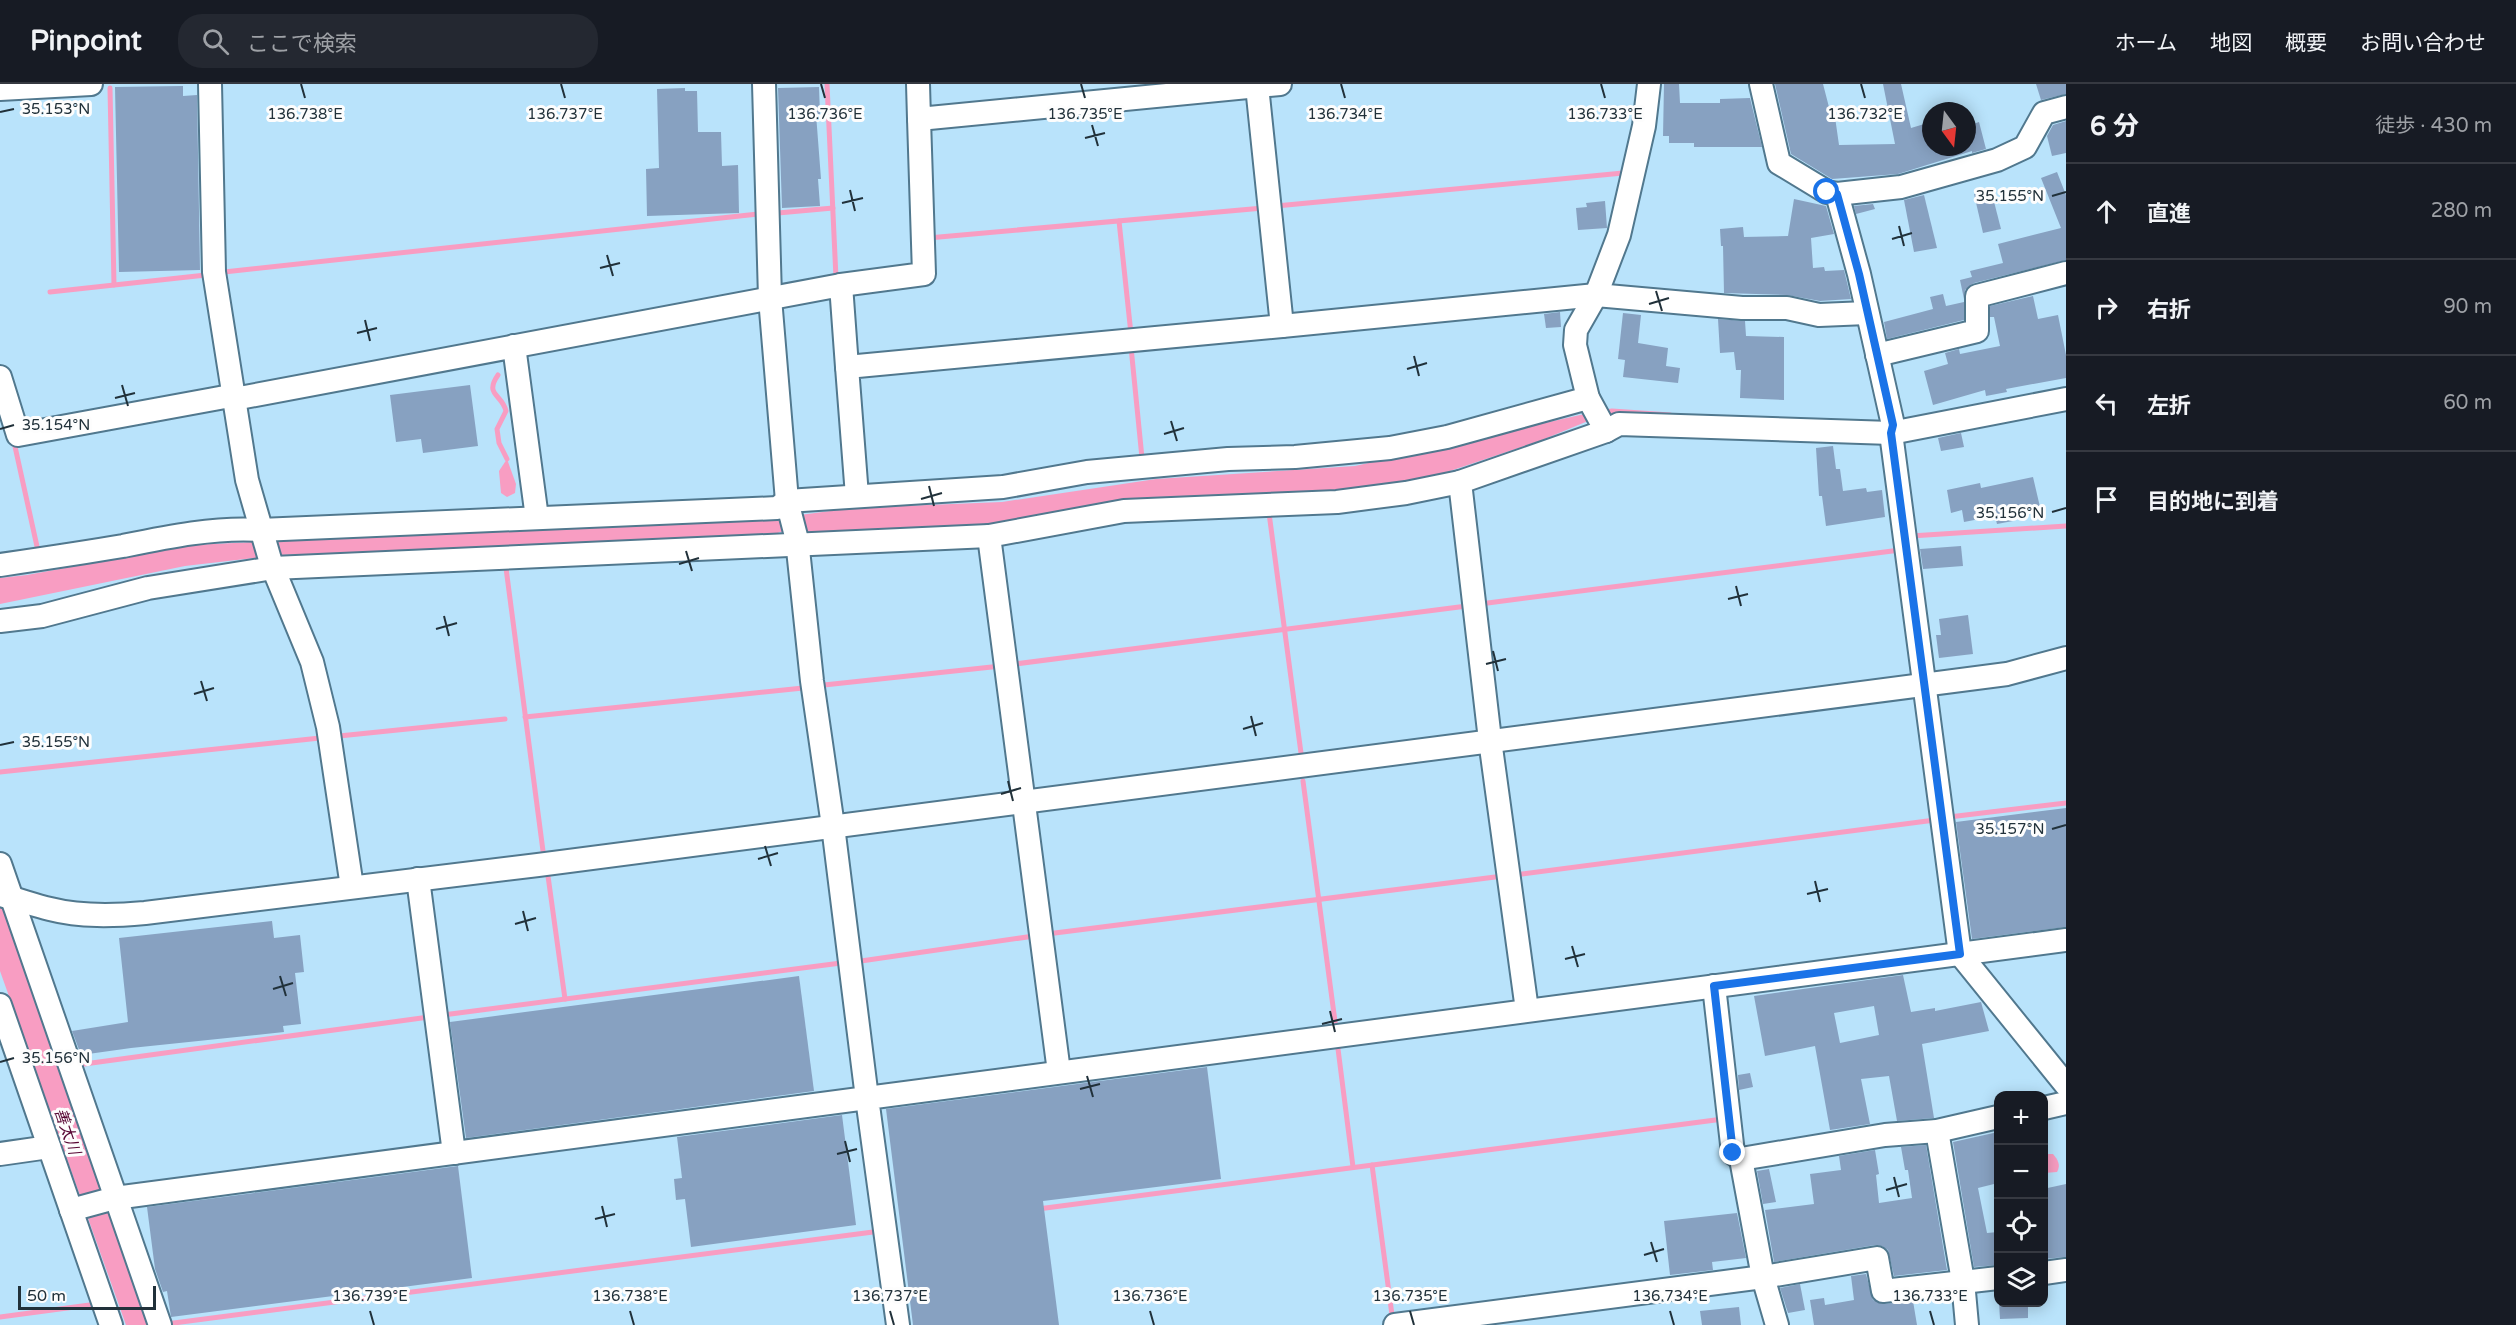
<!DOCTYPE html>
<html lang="ja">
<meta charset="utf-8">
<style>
body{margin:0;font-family:"Varela Round","Noto Sans JP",sans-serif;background:#242831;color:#f1f3f6}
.controls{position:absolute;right:18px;bottom:18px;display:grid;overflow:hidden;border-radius:12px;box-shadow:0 3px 15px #0003}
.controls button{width:54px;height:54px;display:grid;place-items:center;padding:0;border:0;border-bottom:2px solid #363941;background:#171b24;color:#f1f3f6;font:30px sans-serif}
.compass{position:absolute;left:1922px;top:18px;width:54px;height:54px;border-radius:50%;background:#171b24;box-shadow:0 3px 15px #0003;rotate:165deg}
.scale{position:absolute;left:18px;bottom:15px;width:138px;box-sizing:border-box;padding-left:6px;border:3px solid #21313a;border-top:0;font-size:16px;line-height:21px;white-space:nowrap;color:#21313a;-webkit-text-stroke:4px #fdfdfd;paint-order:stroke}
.stop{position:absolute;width:18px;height:18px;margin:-14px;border:4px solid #1a73e8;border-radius:50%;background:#fff}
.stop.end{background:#1a73e8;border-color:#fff;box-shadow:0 2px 6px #0008}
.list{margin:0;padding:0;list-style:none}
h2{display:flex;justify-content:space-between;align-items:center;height:78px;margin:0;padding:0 24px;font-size:26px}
h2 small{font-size:20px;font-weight:400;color:#9ea1a6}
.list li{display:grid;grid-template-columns:39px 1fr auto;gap:18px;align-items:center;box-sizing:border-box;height:96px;padding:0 24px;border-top:2px solid #363941}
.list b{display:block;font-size:22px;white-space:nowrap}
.list em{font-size:20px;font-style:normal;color:#9ea1a6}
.icon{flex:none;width:33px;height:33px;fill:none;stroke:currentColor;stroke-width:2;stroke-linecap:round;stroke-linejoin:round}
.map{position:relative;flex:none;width:2066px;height:1241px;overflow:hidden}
header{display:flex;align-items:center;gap:36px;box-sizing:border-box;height:84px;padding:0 30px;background:#171b24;border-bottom:2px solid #363941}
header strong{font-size:28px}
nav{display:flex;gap:33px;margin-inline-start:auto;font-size:21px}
.search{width:420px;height:54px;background:#242831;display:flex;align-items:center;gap:15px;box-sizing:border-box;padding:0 21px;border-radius:24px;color:#9ea1a6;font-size:22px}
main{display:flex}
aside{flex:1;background:#171b24}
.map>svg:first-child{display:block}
.water{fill:#f89dc2}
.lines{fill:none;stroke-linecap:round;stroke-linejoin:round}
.stream{stroke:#f89dc2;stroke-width:5}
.building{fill:#87a1c1;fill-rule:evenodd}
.minor-casing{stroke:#51788e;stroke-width:26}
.minor{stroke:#fff;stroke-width:22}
.route{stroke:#1a73e8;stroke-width:8}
.ticks{fill:none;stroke:#21313a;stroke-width:2}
.labels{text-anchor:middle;stroke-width:6;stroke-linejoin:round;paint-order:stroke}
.water-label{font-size:16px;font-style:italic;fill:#580734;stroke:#fdfdfd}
.ticks-label{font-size:15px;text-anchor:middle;fill:#21313a;stroke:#fdfdfd;stroke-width:6;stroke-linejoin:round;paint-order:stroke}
</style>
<header>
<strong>Pinpoint</strong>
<div class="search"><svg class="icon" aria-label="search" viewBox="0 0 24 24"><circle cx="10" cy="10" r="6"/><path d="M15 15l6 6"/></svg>ここで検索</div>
<nav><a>ホーム</a><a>地図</a><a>概要</a><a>お問い合わせ</a></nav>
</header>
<main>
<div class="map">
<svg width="2066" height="1241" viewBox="0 0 2066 1241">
<rect width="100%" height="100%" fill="#b9e3fb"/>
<!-- water -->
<g class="water">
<path d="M1602 326 1605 330 1542 356 1441 390 1331 411 1152 413 1110 417 1004 437 971 445 779 448 776 453 280 471 185 482 0 520V494L27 491 190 461 777 434 853 424 1002 418 1156 395 1355 382Z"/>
<path d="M507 375 516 400 515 409 507 413 501 409 499 387Z"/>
<path d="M0 809 151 1241H126L10 915 0 887Z"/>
<path d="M2044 1070H2053C2058 1076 2061 1081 2057 1088L2044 1089Z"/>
</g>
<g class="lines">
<!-- stream -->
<g class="stream">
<path d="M827 0 836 194"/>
<path d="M110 4 114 201"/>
<path d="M1276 122 1623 89"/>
<path d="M778 129 833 124"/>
<path d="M1119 137 1131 250"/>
<path d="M928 154 1263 124"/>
<path d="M224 188 758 130"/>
<path d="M50 208 206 191"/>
<path d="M1131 263 1142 374"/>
<path d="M498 291C484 311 502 310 506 327L497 345 499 359 507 375"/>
<path d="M1601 329 1612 327 1670 331"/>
<path d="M14 358 38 467"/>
<path d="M1269 429 1301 669"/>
<path d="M1911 452 2066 442"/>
<path d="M506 484 543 767"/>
<path d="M1480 520 1900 466"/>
<path d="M1015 580 1467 522"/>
<path d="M824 601 1001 582"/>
<path d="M525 633 803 604"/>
<path d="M339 652 505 635"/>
<path d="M0 688 320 654"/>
<path d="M1303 697 1336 945"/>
<path d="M1949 733 2066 719"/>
<path d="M1514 791 1935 736"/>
<path d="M548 792 565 915"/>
<path d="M1047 850 1503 792"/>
<path d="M861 877 1034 852"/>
<path d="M443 931 841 879"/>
<path d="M1337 957 1353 1083"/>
<path d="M77 981 429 933"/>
<path d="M1372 1081 1392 1231"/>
<path d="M1038 1125 1723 1035"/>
<path d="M0 1233 97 1220"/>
<path d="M166 1240 873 1148"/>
</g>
</g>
<!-- building -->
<g class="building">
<path d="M1664 0H1679L1680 19H1720V15L1750 14 1762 63H1694V59H1669V52H1663Z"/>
<path d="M1775 0H1823L1830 27 1834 26 1839 61 1895 60 1883 0H1901L1911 44 1931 38V63H1967V42L1979 38 1986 65 1972 69V67L1898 90 1832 95 1791 70Z"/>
<path d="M2036 0H2066V10L2041 16Z"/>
<path d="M183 2V12L197 11 200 186 119 188 115 3Z"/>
<path d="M819 3 820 30H816L821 95H818L820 122 782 124 778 4Z"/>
<path d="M685 4V7H697L698 48H721L722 82 738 81 739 129 647 132 646 85 659 84 657 5Z"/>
<path d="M2066 37V69L2052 72 2047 52 2053 41Z"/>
<path d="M2057 88 2066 111V176L1974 199 1965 206 1964 215 1960 196 1972 193 1970 187 2003 179 1998 160 2061 144 2041 94Z"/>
<path d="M1991 106 2001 145 1983 149 1974 110Z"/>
<path d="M1924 111 1937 164 1914 168 1904 116Z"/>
<path d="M1794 115 1826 122 1834 150 1811 154 1813 184 1824 183 1825 187 1844 186 1851 215 1820 217 1787 211 1724 209 1723 162H1721L1720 145 1743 143 1744 153 1788 152Z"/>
<path d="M1605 117 1607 144 1578 146 1576 124 1587 123 1586 119Z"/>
<path d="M1873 120 1875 125 1856 130 1854 122Z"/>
<path d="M1943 210 1946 222 1964 218V236L1887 255 1884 238 1933 225 1930 213Z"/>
<path d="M2033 212 2038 235 2058 231 2066 271V294L2006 305 2007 308 1986 312 1985 306 1933 321 1924 287 1948 280 1945 269 1959 265 1960 270 2000 262 1994 233H1990V222Z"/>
<path d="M1560 228 1561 243 1546 244 1544 230Z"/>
<path d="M1623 229 1641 231 1638 259 1668 264 1666 282 1680 284 1678 299 1623 293 1625 276 1618 275Z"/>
<path d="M1718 235 1745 237 1746 252 1784 253V316L1740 314 1741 286H1736L1734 268 1720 269Z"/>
<path d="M470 301 478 362 423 369 421 355 396 358 390 311Z"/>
<path d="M1961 349 1964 363 1941 367 1938 354Z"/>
<path d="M1833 362 1836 385H1840L1843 407 1866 404 1867 408 1882 406 1885 433 1826 442 1822 412H1819L1816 364Z"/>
<path d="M2033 393 2040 423 2011 428 2013 437 1997 440 1995 432 1964 438 1962 426 1951 429 1947 406 1980 399 1981 404Z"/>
<path d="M1961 462 1963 482 1923 485 1920 465Z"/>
<path d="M1968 531 1973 570 1939 574 1936 551H1941L1939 535Z"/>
<path d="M2066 724V843L1972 855 1956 738Z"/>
<path d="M272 837 274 854 300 851 304 888 295 889 301 940 283 942 284 948 131 964 81 971 72 947 128 938 119 854Z"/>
<path d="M1903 891 1911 928 1935 924V927L1981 918 1989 947 1922 960 1934 1034 1897 1037 1889 992 1861 995 1870 1040 1830 1046 1815 962 1765 972 1754 912ZM1874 922 1879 951 1840 959 1834 929Z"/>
<path d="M799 892 814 1007 466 1054 450 938Z"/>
<path d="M1207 983 1221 1095 1043 1117 1059 1241H913L886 1025Z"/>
<path d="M1750 989 1753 1003 1739 1006 1738 991Z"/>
<path d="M842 1031 856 1141 691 1163 685 1115 676 1116 674 1095 682 1094 677 1053Z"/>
<path d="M1998 1048V1099L1978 1104 1987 1149 1998 1148V1181L1974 1183 1953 1058Z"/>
<path d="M1926 1061 1947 1186 1894 1192 1888 1166 1882 1162 1875 1161 1774 1178 1765 1126 1814 1120 1810 1090 1841 1086 1839 1072 1875 1066 1879 1090 1876 1091 1879 1119 1912 1114 1908 1086H1905L1901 1063Z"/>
<path d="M458 1082 472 1194 171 1233 167 1207 163 1208 155 1185 147 1123Z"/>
<path d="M1769 1085 1776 1118 1763 1120 1757 1087Z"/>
<path d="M2066 1100V1173L2043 1175V1105Z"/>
<path d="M1737 1129 1746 1174 1712 1178 1713 1186 1670 1191 1664 1137Z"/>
<path d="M1866 1190 1873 1216 1884 1220 1913 1217 1917 1241H1814L1810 1216 1824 1214 1825 1221 1854 1216 1851 1192Z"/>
<path d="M1800 1200 1805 1226 1788 1229 1780 1204Z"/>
<path d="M1999 1218H2028V1234L2000 1235Z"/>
<path d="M1739 1223 1741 1241H1702L1700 1227Z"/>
</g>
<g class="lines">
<defs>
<g id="minor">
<path d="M210 0 214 188 247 396 271 479 312 578 328 643 352 803"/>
<path d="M918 0 919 35 1280 0"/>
<path d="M1761 0 1779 79 1827 108 1837 110 1859 190 1893 341 1891 349 1960 870 2066 1001"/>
<path d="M0 5 91 0"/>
<path d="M1837 110 1901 103 1997 76 2025 63 2044 29 2066 23"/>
<path d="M841 201 924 190 919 35"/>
<path d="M1282 242 1596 211 1742 224H1787L1819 231 1867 229"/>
<path d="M514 262 537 434"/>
<path d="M1877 271 1977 247V212L2066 189"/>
<path d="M0 293 18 351 225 313 234 315 841 201 847 283"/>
<path d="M1606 347 1619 340 1891 349 2066 315"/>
<path d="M857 412 847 283 1282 242 1257 2"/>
<path d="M0 481C41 475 82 469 123 462 167 453 215 443 260 446L777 424 787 417 1003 403 1087 388 1228 375 1295 373 1390 364 1447 353 1588 314"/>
<path d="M0 537 42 532 148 504 273 484 989 452"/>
<path d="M0 780 160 1241"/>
<path d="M418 795 454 1069"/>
<path d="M0 811C17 815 33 821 50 825 81 833 113 832 145 829L538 781 2007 590 2066 574"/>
<path d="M1714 902 1733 1069 1741 1075"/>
<path d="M0 921 111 1241"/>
<path d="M1527 926 1490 656 1460 398 1606 347 1588 314 1575 261 1576 246 1596 211 1619 151 1644 42 1649 0"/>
<path d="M1059 988 989 452 1124 427 1337 418 1406 409 1460 398"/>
<path d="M2044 1024 2066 1019"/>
<path d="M1937 1047 1963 1197 1967 1241"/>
<path d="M0 1070 49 1063"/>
<path d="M71 1126 115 1114 867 1014 833 742 812 597 797 456 787 417 770 214 764 0"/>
<path d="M2044 1189 2066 1186"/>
<path d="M898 1241 867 1014 2066 856"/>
<path d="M1395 1241 1763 1193 1877 1174 1883 1207 1998 1194"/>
<path d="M1777 1241 1763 1193 1741 1075 1885 1051 1937 1047 1998 1033"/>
</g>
</defs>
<!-- minor casing -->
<use href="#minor" class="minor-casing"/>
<!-- minor -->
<use href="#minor" class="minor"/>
</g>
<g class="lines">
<!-- route -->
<path class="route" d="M1733 1069 1714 902 1960 870 1891 349 1893 341 1859 190 1837 110 1827 108"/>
</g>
<!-- ticks -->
<path class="ticks" d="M301 0 305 14M561 0 565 14M821 0 825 14M1081 0 1085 14M1341 0 1345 14M1601 0 1605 14M1861 0 1865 14M0 28 14 25M1092 41 1098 62M1085 54 1105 49M850 106 855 127M2052 112 2066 108M842 119 863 114M1899 142 1904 162M1892 155 1912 149M607 171 613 192M600 184 620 179M1656 207 1662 227M1649 220 1669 214M365 236 370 257M357 249 377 244M1414 272 1419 292M1407 285 1427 279M122 301 128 322M115 314 135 309M1171 337 1177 357M0 345 14 341M1164 350 1184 344M929 402 934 422M921 415 942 409M2052 428 2066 424M686 467 692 487M679 480 699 474M1736 502 1741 522M1728 515 1748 510M444 532 449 552M436 545 457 539M1493 567 1498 587M1486 580 1506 575M201 597 207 617M194 610 214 604M1251 632 1256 652M1243 645 1263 639M0 661 14 658M1008 697 1013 717M1001 710 1021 704M2052 745 2066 741M765 762 771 782M758 775 778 769M1815 797 1820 818M1807 810 1828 805M523 827 528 847M515 840 536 834M1572 862 1578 883M1565 875 1585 870M280 892 286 912M273 905 293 899M1330 927 1335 948M1322 940 1342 935M0 978 14 974M1087 992 1093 1013M1080 1005 1100 1000M845 1057 850 1078M837 1070 857 1065M1894 1093 1899 1113M1886 1106 1907 1100M602 1122 607 1143M595 1135 615 1130M1651 1158 1657 1178M1644 1171 1664 1165M370 1227 374 1241M630 1227 634 1241M890 1227 894 1241M1150 1227 1154 1241M1410 1227 1414 1241M1670 1227 1674 1241M1930 1227 1934 1241"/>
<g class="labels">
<!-- water labels -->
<g class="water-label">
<text transform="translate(68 1047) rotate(71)" y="6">善太川</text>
</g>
</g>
<g class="ticks-label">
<text x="56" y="30">35.153°N</text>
<text x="305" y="35">136.738°E</text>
<text x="565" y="35">136.737°E</text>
<text x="825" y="35">136.736°E</text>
<text x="1085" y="35">136.735°E</text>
<text x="1345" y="35">136.734°E</text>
<text x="1605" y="35">136.733°E</text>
<text x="1865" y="35">136.732°E</text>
<text x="2010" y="117">35.155°N</text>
<text x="56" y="346">35.154°N</text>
<text x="2010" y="434">35.156°N</text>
<text x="56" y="663">35.155°N</text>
<text x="2010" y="750">35.157°N</text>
<text x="56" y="979">35.156°N</text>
<text x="370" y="1217">136.739°E</text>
<text x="630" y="1217">136.738°E</text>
<text x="890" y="1217">136.737°E</text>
<text x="1150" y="1217">136.736°E</text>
<text x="1410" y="1217">136.735°E</text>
<text x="1670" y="1217">136.734°E</text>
<text x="1930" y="1217">136.733°E</text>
</g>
</svg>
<div class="controls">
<button>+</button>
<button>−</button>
<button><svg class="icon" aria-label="locate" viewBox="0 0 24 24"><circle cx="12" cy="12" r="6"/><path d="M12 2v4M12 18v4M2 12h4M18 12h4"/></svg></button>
<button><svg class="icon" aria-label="layers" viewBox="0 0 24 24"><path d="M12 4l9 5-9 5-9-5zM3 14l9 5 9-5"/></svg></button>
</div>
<svg class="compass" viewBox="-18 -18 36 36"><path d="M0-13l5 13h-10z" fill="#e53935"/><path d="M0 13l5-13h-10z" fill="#9ea1a6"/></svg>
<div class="scale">50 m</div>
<div class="stop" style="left:1827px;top:108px"></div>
<div class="stop end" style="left:1733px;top:1069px"></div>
</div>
<aside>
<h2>6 分<small>徒歩 · 430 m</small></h2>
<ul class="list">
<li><svg class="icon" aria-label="ahead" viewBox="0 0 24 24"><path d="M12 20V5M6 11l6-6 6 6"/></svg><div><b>直進</b></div><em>280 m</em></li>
<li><svg class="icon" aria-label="right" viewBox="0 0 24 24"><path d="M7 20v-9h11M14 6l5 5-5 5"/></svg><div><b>右折</b></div><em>90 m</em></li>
<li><svg class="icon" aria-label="left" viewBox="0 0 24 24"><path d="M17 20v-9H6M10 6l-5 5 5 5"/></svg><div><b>左折</b></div><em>60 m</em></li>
<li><svg class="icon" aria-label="arrive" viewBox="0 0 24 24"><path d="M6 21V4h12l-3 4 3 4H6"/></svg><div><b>目的地に到着</b></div></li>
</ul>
</aside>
</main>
